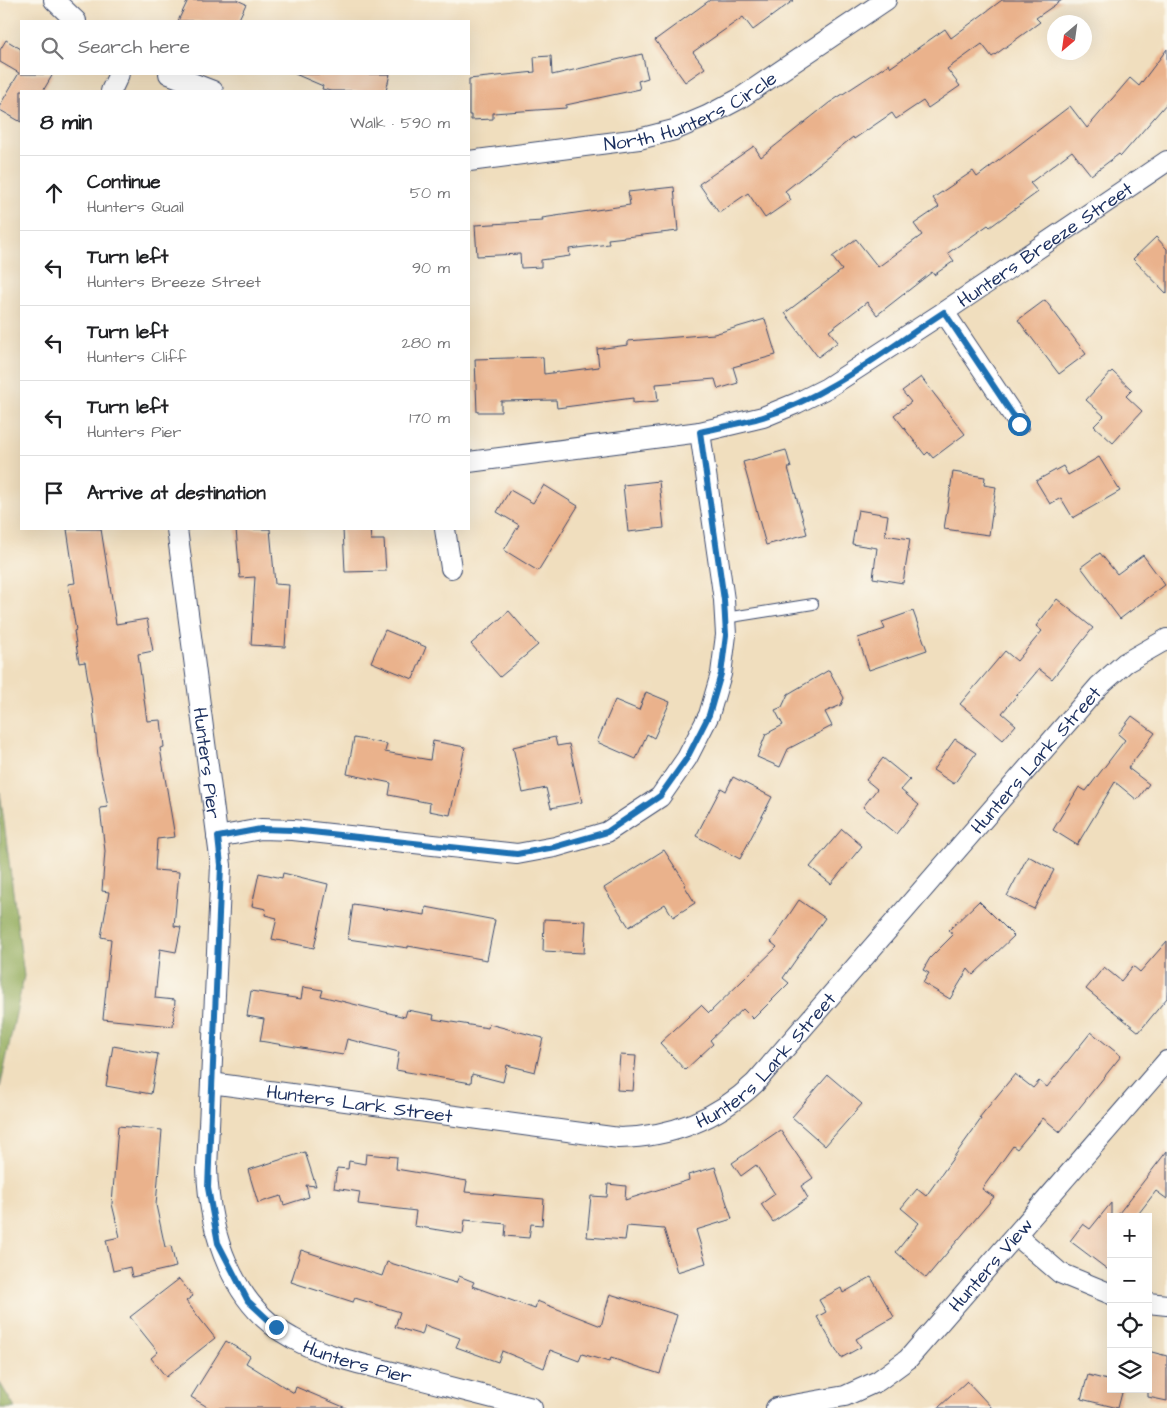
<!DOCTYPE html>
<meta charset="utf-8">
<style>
body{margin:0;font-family:"Architects Daughter",sans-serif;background:#f2f2f2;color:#202124}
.controls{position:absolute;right:15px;bottom:15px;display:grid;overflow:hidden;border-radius:0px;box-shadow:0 5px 20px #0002}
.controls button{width:45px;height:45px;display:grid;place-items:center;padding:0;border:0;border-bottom:1px solid #e0e0e0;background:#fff;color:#202124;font:25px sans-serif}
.compass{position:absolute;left:1047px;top:15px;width:45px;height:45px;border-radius:50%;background:#fff;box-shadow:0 5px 20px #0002;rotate:209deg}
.stop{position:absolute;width:15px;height:15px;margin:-11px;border:4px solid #1f6fb2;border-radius:50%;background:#fff}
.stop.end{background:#1f6fb2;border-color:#fff;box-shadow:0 1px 5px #0008}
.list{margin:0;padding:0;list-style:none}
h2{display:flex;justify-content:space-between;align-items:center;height:65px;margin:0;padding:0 20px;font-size:21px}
h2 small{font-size:16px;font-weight:400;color:#757577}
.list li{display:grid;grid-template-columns:32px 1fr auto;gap:15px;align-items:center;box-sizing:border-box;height:75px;padding:0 20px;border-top:1px solid #e0e0e0}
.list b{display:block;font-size:19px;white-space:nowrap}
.list p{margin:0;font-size:16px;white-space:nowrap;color:#757577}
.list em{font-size:16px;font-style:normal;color:#757577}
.icon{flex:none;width:28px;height:28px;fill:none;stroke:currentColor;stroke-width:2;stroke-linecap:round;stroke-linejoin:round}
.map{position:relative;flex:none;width:1167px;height:1408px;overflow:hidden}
.search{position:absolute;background:#fff;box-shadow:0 5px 20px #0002;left:20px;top:20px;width:450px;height:55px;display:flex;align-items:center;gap:12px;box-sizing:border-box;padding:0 18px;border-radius:0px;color:#757577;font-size:19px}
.panel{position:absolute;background:#fff;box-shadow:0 5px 20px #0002;left:20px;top:90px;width:450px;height:440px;border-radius:0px}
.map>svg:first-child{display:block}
.forest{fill:#95ae60;stroke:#586e5f}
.building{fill:#eab28c}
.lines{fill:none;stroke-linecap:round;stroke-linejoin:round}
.lane-casing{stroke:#3b496c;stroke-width:12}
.street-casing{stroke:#3b496c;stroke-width:22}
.lane{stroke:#fff;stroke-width:10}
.street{stroke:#fff;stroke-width:20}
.route{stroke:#1f6fb2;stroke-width:6}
.labels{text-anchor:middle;stroke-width:4;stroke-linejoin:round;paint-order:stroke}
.street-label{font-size:19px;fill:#1b2f5e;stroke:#fbf7ec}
</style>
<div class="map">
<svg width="1167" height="1408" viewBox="0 0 1167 1408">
<rect width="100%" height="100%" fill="#fbf7ec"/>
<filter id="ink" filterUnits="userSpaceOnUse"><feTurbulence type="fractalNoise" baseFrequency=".02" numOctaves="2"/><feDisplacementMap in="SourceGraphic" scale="10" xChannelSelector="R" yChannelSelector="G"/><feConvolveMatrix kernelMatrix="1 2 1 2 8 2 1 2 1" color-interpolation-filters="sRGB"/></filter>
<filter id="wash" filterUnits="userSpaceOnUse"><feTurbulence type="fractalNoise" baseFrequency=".0096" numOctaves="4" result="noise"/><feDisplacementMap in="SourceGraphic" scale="20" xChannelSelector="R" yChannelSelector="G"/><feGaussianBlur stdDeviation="1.12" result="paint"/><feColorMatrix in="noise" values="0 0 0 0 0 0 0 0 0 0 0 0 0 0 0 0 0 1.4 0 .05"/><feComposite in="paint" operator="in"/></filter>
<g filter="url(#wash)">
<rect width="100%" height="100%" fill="#f0debe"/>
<!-- forest -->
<g class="forest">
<path d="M0 792 24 976 0 1088Z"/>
<path d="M0 1383 15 1408H0Z"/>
</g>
<g id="blocks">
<!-- building -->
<g class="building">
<path d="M188 0H237L246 4 238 21H178Z"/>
<path d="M710 0H794L753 30 743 17 693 52 705 68 685 82 655 40Z"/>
<path d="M1002 0H1062L1036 18 1040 22 992 57 982 44 947 69 960 86 928 108 923 101 896 119 892 113 854 139 853 137 785 191 791 200 765 218 748 193 719 213 699 184 754 146 761 157 829 103 889 64 891 67 945 29 951 38Z"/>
<path d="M6 40 21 49V74H53L43 91H21V122L0 110V105L19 73 0 62V50Z"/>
<path d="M1167 49V103L1121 156 1119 154 1091 175 1072 151 1030 183 1038 192 990 227 988 225 948 253 954 261 934 275 932 272 877 315 867 302 829 331 838 342 818 357 785 313 842 270 832 257 856 239 878 267 922 235 914 224 939 207 933 198 973 171 977 177 1070 106 1087 128 1130 78 1139 86Z"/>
<path d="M642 54 648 78 638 81 640 89 566 105V108L493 113V119L471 120V115H469V79L535 72 534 57 551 56 552 75Z"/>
<path d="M295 74H390L386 91H331L322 89 323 86Z"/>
<path d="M674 187 678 231 608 239 609 244 569 249 570 256 541 260V267L521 268 520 254 477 256 475 225 543 221 542 218 630 205 628 192Z"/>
<path d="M1156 237 1167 249V294L1133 259Z"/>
<path d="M1045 300 1086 354 1059 374 1018 320Z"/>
<path d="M765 319 776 355 733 367 738 383 718 389 715 379 656 384 658 401 633 403V398L557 408 556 400 501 401V412H477L475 359 543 357 544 374 599 367 597 349 628 345V341L714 334Z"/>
<path d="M1112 371 1132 390 1126 396 1142 411 1113 443 1094 426 1104 416 1086 400Z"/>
<path d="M921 377 965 434 933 458 928 452 925 455 894 415 911 402 902 391Z"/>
<path d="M786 450 791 468H788L807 534 766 545 743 462Z"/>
<path d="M1099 457 1120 491 1073 518 1061 498 1050 504 1036 481 1063 466 1068 475Z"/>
<path d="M953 472 985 477 984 485 996 487 989 535 944 529Z"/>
<path d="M659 481 664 528 628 532 623 485Z"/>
<path d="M544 485 578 506 538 571 504 550 519 525 497 512 510 490 533 503Z"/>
<path d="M858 510 888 515 885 535 910 539 903 583 873 578 877 548 852 544Z"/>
<path d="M67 529H101L116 624 147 619 153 651 138 654 147 721 161 720 164 747 160 748 175 837 157 839 155 870 179 872 174 926 181 927 176 952 160 949 155 998 175 1000 173 1026 103 1019 111 939 101 937 109 892 102 891 105 851 100 808 108 807 98 756 93 708 85 662 79 663 74 631 76 630 68 584 75 583Z"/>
<path d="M236 529H270L275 584 289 585 285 647 251 645 255 577 240 578Z"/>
<path d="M343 529H370L371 540H384L386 571 345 572Z"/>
<path d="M1100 553 1117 574 1143 555 1165 585 1120 619 1081 567Z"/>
<path d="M1057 599 1093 628 1052 679 1039 669 1002 713 1016 725 1003 740 960 704 1005 651 1017 661 1042 631 1036 626Z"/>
<path d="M509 611 538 645 500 677 471 644Z"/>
<path d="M913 611 927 650 869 670 858 638 885 629 882 622Z"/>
<path d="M385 630 426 647 413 679 371 662Z"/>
<path d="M829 670 844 698 841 705 825 712 832 726 788 749 780 767 757 757 766 734 783 725 775 710 782 707 788 694Z"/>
<path d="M646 692 670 702 654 738 647 734 636 759 597 742 615 700 639 710Z"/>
<path d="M1132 716 1155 733 1128 768 1149 784 1137 800 1115 782 1077 845 1053 830 1079 787 1086 791 1125 740 1118 734Z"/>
<path d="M555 737 557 746 569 744 582 802 551 808 546 788 523 793 513 747Z"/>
<path d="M354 738 387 744 385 752 430 760 433 741 465 747 450 815 429 811 430 803 389 795 391 783 347 774Z"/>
<path d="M955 739 976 753 954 784 933 770Z"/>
<path d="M883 758 910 780 901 790 919 805 896 834 863 807 877 789 866 780Z"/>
<path d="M733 777 772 797 740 859 696 836 721 788 726 791Z"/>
<path d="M842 829 862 846 831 884 810 867Z"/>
<path d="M664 850 686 884 684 885 695 903 673 917 665 904 629 927 604 888Z"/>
<path d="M1028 856 1054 870 1034 909 1007 896Z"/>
<path d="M259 873 282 878 283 873 328 884 314 948 272 939 277 918 265 915 266 909 252 906Z"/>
<path d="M799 900 825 918 783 978 789 983 753 1019 743 1009 710 1040 713 1044 685 1070 660 1043 701 1005 709 1013 777 947 771 942Z"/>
<path d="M979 901 1014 936 973 975 968 969 950 999 923 983 929 973 923 970 930 958 953 935 949 930Z"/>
<path d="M353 904 425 915 426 907 495 920 487 960 408 946V948L348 939Z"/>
<path d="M544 919 586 921 584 953 543 951Z"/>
<path d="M1167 941V998L1139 1032 1086 989 1104 967 1121 981 1133 966 1140 972Z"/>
<path d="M303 987 323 990 321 996 405 1017 407 1010 434 1015 433 1019 488 1028 489 1024 543 1038 535 1072 507 1065 503 1082 472 1074 471 1083 396 1070 399 1052 347 1039 343 1055 260 1041 264 1019 247 1016 251 991 301 999Z"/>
<path d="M1091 1032 1121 1056 1060 1132 1043 1118 1017 1149 1013 1146 982 1189 994 1197 926 1278 896 1252 919 1223 901 1208 917 1189 926 1196 981 1119 979 1118 1015 1074 1033 1088 1039 1081 1047 1087Z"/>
<path d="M113 1046 158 1054 151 1094 106 1086Z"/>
<path d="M620 1055 636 1056 633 1091 617 1090Z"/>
<path d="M828 1075 862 1104 825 1146 792 1117Z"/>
<path d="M118 1126 162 1130 156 1205 165 1247 171 1246 176 1267 132 1277 130 1267 113 1271 106 1240 120 1237 112 1204Z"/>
<path d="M780 1130 813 1178 801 1186 808 1198 773 1222 761 1204 775 1194 756 1165 741 1176 732 1163Z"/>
<path d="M1167 1151V1199L1156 1191 1136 1217H1116Z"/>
<path d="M305 1152 316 1186 306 1185 309 1197 284 1205 281 1196 258 1203 248 1170Z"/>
<path d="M366 1154 397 1157 396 1169 467 1181 465 1192 544 1199 542 1225 531 1224 529 1238 505 1236 506 1224 465 1220 463 1234 414 1226 416 1211 358 1204 360 1192 334 1188 337 1168 348 1169 349 1161 365 1164Z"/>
<path d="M715 1167 732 1219 696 1230 706 1263 677 1272 664 1229 627 1226 625 1240 587 1237 591 1196 607 1197 608 1184 626 1186 625 1200 689 1180 688 1175Z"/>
<path d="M1111 1203V1272L1070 1241 1083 1224 1090 1229Z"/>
<path d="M301 1250 382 1276 387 1262 456 1283 459 1276 474 1282 472 1286 535 1309 537 1301 601 1326 610 1294 677 1315 660 1374 611 1358 609 1362 582 1354 579 1361 550 1350 544 1368 502 1351 498 1362 456 1347 460 1338 425 1325 422 1335 395 1327 400 1312 355 1298 353 1302 291 1282Z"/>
<path d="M871 1277 894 1317 856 1339 861 1347 841 1358 817 1317 826 1312 819 1300 841 1288 843 1293Z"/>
<path d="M179 1279 193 1296 186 1301 215 1338 166 1377 151 1358 158 1352 130 1317Z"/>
<path d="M226 1341 250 1356 246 1363 294 1393 296 1387 346 1408H209L191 1397Z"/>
<path d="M1148 1351 1167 1356V1401L1148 1397Z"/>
<path d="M1088 1375 1111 1381V1389H1123L1118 1408 1081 1399Z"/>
<path d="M967 1381 992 1408H938Z"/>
</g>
</g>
</g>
<g filter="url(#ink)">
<use href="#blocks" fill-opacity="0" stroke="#3b496c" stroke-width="1"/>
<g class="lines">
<defs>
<path id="lane" d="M725 618 813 604"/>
<g id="street">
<path d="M54 0 76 21"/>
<path d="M169 74 213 91"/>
<path d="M111 91 119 74"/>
<path id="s1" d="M469 161 639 139 674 130 707 116 739 99 886 0"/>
<path d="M944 312 1019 424"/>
<path id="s2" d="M469 462 700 432 763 417 797 403 827 388 944 312 1167 161"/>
<path id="s3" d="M177 529 221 865 207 1169C209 1232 232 1306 292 1338 325 1357 363 1364 400 1374 444 1385 488 1397 532 1408"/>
<path d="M445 529 451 568"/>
<path d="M217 837 261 829 293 830 517 854 555 847 607 832 660 797 687 758 709 715 721 674 726 635 724 600 700 432"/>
<path id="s4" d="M211 1083 619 1138C672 1137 717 1119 755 1083L1099 686 1125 663 1167 639"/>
<path d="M1016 1235 1060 1273 1111 1294"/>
<path d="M1148 1303 1167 1305"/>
<path id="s5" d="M776 1408 845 1396 878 1381 908 1359 1167 1061"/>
</g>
</defs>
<!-- lane casing -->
<use href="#lane" class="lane-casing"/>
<!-- street casing -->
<use href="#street" class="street-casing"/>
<!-- lane -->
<use href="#lane" class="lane"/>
<!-- street -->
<use href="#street" class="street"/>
</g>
</g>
<g class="lines" filter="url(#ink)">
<!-- route -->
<path class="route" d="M276 1327 248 1301 218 1243 208 1188 221 865 218 837 261 829 293 830 517 854 555 847 607 832 660 796 687 758 709 715 721 674 726 635 724 600 700 432C721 427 743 423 763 417 829 396 887 349 944 312L1019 424"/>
</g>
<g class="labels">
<!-- street labels -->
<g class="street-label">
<text dy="7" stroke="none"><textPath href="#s1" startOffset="229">North Hunters Circle</textPath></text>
<text dy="7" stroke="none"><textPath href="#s2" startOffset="629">Hunters Breeze Street</textPath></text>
<text dy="7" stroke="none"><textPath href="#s4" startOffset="990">Hunters Lark Street</textPath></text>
<text dy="7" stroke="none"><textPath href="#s3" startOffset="236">Hunters Pier</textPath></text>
<text dy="7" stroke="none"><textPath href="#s4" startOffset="585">Hunters Lark Street</textPath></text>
<text dy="7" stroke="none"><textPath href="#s4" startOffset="150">Hunters Lark Street</textPath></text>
<text dy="7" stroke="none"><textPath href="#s5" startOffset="269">Hunters View</textPath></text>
<text dy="7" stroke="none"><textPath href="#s3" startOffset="911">Hunters Pier</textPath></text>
</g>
</g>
</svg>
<div class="controls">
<button>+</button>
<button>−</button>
<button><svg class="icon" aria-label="locate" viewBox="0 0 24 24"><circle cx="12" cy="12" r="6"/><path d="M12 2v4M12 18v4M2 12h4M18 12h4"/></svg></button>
<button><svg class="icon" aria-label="layers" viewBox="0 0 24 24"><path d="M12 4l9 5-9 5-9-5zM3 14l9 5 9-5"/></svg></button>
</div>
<svg class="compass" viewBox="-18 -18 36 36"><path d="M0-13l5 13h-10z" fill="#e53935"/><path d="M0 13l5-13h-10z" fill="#757577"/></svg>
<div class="stop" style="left:1019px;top:424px"></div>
<div class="stop end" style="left:276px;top:1327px"></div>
<div class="search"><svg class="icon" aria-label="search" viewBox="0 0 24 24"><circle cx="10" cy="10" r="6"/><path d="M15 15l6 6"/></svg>Search here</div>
<section class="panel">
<h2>8 min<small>Walk · 590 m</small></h2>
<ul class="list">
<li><svg class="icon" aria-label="ahead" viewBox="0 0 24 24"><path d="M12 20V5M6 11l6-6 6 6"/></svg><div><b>Continue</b><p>Hunters Quail</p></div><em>50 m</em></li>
<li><svg class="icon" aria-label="left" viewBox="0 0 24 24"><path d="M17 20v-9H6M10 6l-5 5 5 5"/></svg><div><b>Turn left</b><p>Hunters Breeze Street</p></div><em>90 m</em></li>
<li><svg class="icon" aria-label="left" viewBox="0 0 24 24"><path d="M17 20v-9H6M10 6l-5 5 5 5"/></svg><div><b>Turn left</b><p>Hunters Cliff</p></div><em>280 m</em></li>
<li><svg class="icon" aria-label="left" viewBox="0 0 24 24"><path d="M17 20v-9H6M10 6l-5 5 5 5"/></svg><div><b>Turn left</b><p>Hunters Pier</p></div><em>170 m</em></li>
<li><svg class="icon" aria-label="arrive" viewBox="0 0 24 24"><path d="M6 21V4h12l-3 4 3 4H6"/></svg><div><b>Arrive at destination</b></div></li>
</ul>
</section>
</div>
